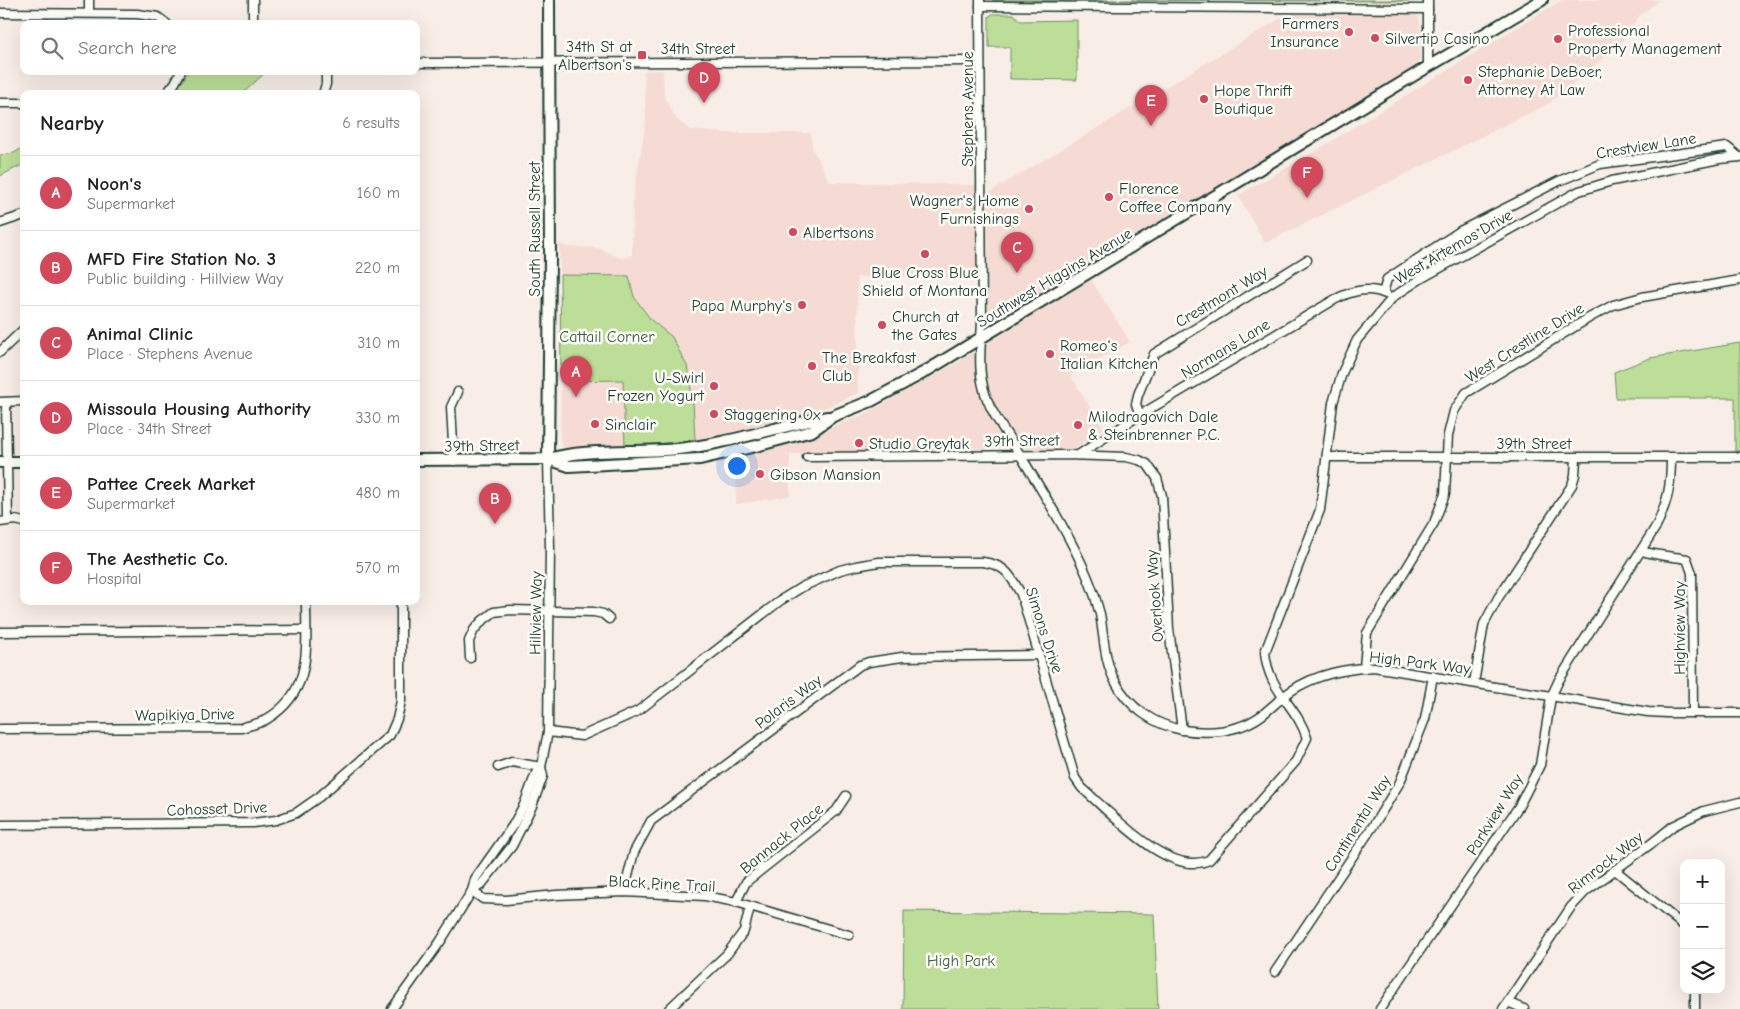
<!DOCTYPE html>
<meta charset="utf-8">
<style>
body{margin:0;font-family:"Comic Neue",sans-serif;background:#f2f2f2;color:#222}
.controls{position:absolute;right:15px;bottom:15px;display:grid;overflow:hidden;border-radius:10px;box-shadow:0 5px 20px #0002}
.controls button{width:45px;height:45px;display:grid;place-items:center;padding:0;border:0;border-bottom:1px solid #e0e0e0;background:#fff;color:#222;font:25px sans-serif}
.you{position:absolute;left:736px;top:465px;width:18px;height:18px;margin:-12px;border:4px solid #fff;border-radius:50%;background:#1a73e8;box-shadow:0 0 0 8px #1a73e833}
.badge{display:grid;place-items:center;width:32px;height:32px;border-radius:50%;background:#d1495b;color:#fff;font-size:16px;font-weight:700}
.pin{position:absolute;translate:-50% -41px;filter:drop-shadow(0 1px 2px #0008)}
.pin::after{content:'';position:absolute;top:26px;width:18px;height:15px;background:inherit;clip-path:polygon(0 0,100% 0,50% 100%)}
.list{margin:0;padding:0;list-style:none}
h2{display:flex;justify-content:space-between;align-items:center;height:65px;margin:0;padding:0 20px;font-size:21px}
h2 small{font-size:16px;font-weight:400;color:#767676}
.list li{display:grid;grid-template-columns:32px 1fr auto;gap:15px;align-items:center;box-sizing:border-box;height:75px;padding:0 20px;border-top:1px solid #e0e0e0}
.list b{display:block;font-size:19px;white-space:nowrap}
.list p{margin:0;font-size:16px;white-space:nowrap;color:#767676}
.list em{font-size:16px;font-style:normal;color:#767676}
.icon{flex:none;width:28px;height:28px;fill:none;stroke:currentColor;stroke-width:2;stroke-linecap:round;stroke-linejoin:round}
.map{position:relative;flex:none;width:1740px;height:1009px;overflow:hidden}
.search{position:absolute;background:#fff;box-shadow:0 5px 20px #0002;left:20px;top:20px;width:400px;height:55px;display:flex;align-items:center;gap:12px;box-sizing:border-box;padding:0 18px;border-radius:10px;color:#767676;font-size:19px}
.panel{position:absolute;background:#fff;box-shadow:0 5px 20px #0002;left:20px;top:90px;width:400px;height:515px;border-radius:10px}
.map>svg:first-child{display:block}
.built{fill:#f5dbd3}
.green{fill:#bcde98;stroke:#6e8e66}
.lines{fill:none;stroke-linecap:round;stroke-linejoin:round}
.minor-casing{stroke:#1f3d34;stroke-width:11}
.major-casing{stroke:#1f3d34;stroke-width:14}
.minor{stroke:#fdfcf7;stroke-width:8}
.major{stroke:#fdfcf7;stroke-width:10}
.poi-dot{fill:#d1495b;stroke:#fdfcf7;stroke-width:2}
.labels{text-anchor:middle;stroke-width:5;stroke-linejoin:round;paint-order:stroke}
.poi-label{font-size:16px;fill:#1f3d34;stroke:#fdfcf7;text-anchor:start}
.street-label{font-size:16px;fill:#1f3d34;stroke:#fdfcf7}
.park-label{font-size:16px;fill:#3e5d48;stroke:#fdfcf7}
</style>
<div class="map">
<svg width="1740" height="1009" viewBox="0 0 1740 1009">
<rect width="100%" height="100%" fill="#f9ede7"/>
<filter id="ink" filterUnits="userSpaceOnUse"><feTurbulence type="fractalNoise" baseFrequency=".02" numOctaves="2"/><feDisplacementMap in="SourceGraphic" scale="10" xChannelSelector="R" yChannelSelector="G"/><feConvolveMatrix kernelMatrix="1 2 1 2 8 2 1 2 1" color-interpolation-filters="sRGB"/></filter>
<g filter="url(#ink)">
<!-- built -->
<g class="built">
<path d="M1562 0H1660L1640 15 1617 47 1548 104 1265 243 1238 195 1299 161Z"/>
<path d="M1288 14H1412L1418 16 1420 20V60L1415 67 999 318 990 316 988 312 987 194Z"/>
<path d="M663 70 664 97 677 120 690 130 727 133H811L812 148 830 182 977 185 978 277H857L858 393 832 405 800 417 695 440 693 401 672 337 651 320 634 297 629 276 560 275 559 244 569 247 598 248 623 259 632 255 633 198 646 122 644 71Z"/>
<path d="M1090 278 1130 342 1070 375 1104 429 1071 450 1006 448 790 454V496L736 504 737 457 774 449 863 415 953 365Z"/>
<path d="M623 380 625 447 570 449 564 447 560 440 561 381Z"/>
</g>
<!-- green -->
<g class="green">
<path d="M992 0H1417L1409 1Z"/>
<path d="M993 14H1014L1020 21 1077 20V80L1010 79V47H989V16Z"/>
<path d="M189 71H267L242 94H170L182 82Z"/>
<path d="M24 147V164L0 176V155L14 153Z"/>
<path d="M560 275 629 276 634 297 651 320 672 337 687 366 693 401 695 440 625 447 623 380 561 381Z"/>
<path d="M1740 343V451H1735V398H1616L1614 372 1650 358Z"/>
<path d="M904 911 1154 914 1158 1009H903Z"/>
</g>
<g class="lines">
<defs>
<g id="minor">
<path d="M89 0V12"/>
<path d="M253 0V24"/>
<path d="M980 0 982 322C981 343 978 366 983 386 988 410 1006 432 1019 453 1043 493 1070 535 1088 578 1093 590 1097 602 1100 614 1104 636 1104 661 1115 681 1128 707 1154 725 1183 730 1210 734 1239 732 1262 715 1272 707 1281 698 1291 691 1316 674 1345 669 1374 667L1648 712 1667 713H1740"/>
<path d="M1428 0V67"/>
<path d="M980 6 1428 9"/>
<path d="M0 13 137 14 158 17 167 24"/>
<path d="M416 63 980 61"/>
<path d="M166 94 175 83 181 71"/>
<path d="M323 94 326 84V71"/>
<path d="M0 103H24"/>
<path d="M0 223 24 215"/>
<path d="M1383 293 1387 279 1460 231 1559 181 1600 164 1727 147 1739 157"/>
<path d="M0 352 24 329"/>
<path d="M0 402 24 401"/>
<path d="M6 402 8 520"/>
<path d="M1140 415 1136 404 1138 395 1154 354 1307 260"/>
<path d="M1078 455 1140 415 1334 300C1351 291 1368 286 1386 294"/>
<path d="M807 457 1068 455 1126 457 1139 460 1147 464 1157 478 1162 496 1169 629 1182 730"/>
<path d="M1327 457H1740"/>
<path d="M454 461 451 407 458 392"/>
<path d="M0 522 15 520 24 522"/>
<path d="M1642 551C1657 556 1672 556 1687 559L1692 573 1693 713"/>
<path d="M0 632 306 630"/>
<path d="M470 658 469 641 474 630 482 621 494 612 510 610 594 612 603 614 609 619"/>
<path d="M1364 668 1367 633 1434 523 1445 494 1448 435 1454 411 1466 393 1589 318 1613 305 1642 297 1740 280"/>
<path d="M1474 683 1484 624 1498 598 1572 485 1575 475 1576 458"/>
<path d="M0 729 241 728C249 725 260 724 267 719 313 691 306 648 306 601"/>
<path d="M548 732 582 736 638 711 781 600 802 587 840 570 856 566 879 562H983C1006 565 1010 575 1021 594L1075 778 1082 788C1110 812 1169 878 1209 860L1296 761 1307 738C1296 704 1268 691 1265 652L1320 510 1333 403 1342 373 1357 340 1393 297 1422 278 1579 191 1612 181 1719 159 1740 157"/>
<path d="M498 767 512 762 541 767"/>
<path d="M0 825 253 823 276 820 296 813 319 797 390 735 397 719 401 701V601"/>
<path d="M1615 870 1684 926"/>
<path d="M472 891 481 885 512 846 532 806 543 776 541 767 548 732 550 548 548 459"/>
<path d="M472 891 483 899 506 900 556 895 624 892 705 896 736 902 849 935"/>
<path d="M624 892 634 852 651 821 860 665 869 662 902 657 1039 655"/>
<path d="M736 902 746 882 836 811 846 796"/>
<path d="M1275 972 1375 823 1400 782 1425 719 1433 676"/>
<path d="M1695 990V1009"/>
<path d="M1508 1002 1524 1009"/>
<path d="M392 1009 440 942 472 891 475 879 513 825 524 805 536 773 541 767"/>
<path d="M669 1009 727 954 744 931 750 907"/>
<path d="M1380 1009 1519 806 1540 765 1551 697 1559 680 1657 525C1668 499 1671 487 1671 458"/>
<path d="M1503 1009 1571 907 1586 891 1652 843 1673 826 1704 811 1740 802"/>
</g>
<g id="major">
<path d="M548 459 569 466 700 459 756 446 812 431 833 416 871 401 923 373 1426 68 1542 0"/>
<path d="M548 459 550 258 549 0"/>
<path d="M416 460 548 459C590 448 635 453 678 449 729 444 778 426 828 417"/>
<path d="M0 462H24"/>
</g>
</defs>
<!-- minor casing -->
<use href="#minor" class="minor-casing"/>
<!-- major casing -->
<use href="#major" class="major-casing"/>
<!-- minor -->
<use href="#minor" class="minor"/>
<!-- major -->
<use href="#major" class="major"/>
</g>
</g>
<!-- markers -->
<g class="poi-dot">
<circle cx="1349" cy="32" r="5"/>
<circle cx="1375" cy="38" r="5"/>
<circle cx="1558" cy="39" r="5"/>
<rect x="637" y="50" width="10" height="10" rx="2.5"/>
<circle cx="1468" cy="80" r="5"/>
<circle cx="1204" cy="99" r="5"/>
<circle cx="1109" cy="197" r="5"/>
<circle cx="1029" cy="209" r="5"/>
<circle cx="793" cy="232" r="5"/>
<circle cx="925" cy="254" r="5"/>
<circle cx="802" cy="305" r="5"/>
<circle cx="882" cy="325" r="5"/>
<circle cx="1050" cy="354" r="5"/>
<circle cx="812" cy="366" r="5"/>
<circle cx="714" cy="386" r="5"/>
<circle cx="714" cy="414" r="5"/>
<circle cx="595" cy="424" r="5"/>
<circle cx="1078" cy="425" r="5"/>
<circle cx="859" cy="443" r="5"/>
<circle cx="760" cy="474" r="5"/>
</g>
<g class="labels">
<!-- poi labels -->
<g class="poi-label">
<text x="1339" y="29" text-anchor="end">Farmers<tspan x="1339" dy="18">Insurance</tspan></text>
<text x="1568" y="36">Professional<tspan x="1568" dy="18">Property Management</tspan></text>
<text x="1385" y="44">Silvertip Casino</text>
<text x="632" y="52" text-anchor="end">34th St at<tspan x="632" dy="18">Albertson's</tspan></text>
<text x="1478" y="77">Stephanie DeBoer,<tspan x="1478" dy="18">Attorney At Law</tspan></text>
<text x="1214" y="96">Hope Thrift<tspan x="1214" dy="18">Boutique</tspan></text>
<text x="1119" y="194">Florence<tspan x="1119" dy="18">Coffee Company</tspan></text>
<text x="1019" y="206" text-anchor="end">Wagner's Home<tspan x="1019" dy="18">Furnishings</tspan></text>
<text x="803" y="238">Albertsons</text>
<text x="925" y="278" text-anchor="middle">Blue Cross Blue<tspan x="925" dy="18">Shield of Montana</tspan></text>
<text x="792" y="311" text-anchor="end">Papa Murphy's</text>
<text x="892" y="322">Church at<tspan x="892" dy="18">the Gates</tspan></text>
<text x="1060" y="351">Romeo's<tspan x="1060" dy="18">Italian Kitchen</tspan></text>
<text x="822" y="363">The Breakfast<tspan x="822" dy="18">Club</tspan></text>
<text x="704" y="383" text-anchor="end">U-Swirl<tspan x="704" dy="18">Frozen Yogurt</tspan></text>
<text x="724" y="420">Staggering Ox</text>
<text x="1088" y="422">Milodragovich Dale<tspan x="1088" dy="18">&amp; Steinbrenner P.C.</tspan></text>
<text x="605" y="430">Sinclair</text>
<text x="869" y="449">Studio Greytak</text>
<text x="770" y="480">Gibson Mansion</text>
</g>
<!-- street labels -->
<g class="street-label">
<text x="698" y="54">34th Street</text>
<text transform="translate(967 109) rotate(-90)" y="6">Stephens Avenue</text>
<text transform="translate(1646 145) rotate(-9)" y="6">Crestview Lane</text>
<text transform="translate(534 229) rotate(-90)" y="6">South Russell Street</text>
<text transform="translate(1453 246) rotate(-30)" y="6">West Artemos Drive</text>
<text transform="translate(1054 277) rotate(-31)" y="6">Southwest Higgins Avenue</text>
<text transform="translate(1221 296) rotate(-31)" y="6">Crestmont Way</text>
<text transform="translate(1524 342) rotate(-32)" y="6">West Crestline Drive</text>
<text transform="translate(1225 348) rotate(-31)" y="6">Normans Lane</text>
<text transform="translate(1022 440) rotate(-1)" y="6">39th Street</text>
<text x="1534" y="449">39th Street</text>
<text transform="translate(482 445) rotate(-1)" y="6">39th Street</text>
<text transform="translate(1154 596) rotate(-94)" y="6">Overlook Way</text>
<text transform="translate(535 613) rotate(-89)" y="6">Hillview Way</text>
<text transform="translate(1679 628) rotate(-90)" y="6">Highview Way</text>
<text transform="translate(1045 630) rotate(72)" y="6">Simons Drive</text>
<text transform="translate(1420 662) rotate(7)" y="6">High Park Way</text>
<text transform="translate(788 701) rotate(-37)" y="6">Polaris Way</text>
<text transform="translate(185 714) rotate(-1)" y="6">Wapikiya Drive</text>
<text transform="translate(217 808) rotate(-2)" y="6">Cohosset Drive</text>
<text transform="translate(1494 814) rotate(-58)" y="6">Parkview Way</text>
<text transform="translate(1357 823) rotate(-58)" y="6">Continental Way</text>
<text transform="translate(781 838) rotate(-39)" y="6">Bannack Place</text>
<text transform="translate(1605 862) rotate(-38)" y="6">Rimrock Way</text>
<text transform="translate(662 883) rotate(3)" y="6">Black Pine Trail</text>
</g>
<!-- park labels -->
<g class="park-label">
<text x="607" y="342">Cattail Corner</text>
<text x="961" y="966">High Park</text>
</g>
</g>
</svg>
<div class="controls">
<button>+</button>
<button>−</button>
<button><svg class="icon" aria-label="layers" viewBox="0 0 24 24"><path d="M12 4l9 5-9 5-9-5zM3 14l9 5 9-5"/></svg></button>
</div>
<div class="you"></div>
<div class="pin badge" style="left:576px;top:397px">A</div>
<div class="pin badge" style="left:495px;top:524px">B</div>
<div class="pin badge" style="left:1017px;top:273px">C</div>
<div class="pin badge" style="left:704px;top:103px">D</div>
<div class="pin badge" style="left:1151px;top:126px">E</div>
<div class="pin badge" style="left:1307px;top:198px">F</div>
<div class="search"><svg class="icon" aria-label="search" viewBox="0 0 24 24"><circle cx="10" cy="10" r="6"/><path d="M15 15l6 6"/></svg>Search here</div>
<section class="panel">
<h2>Nearby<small>6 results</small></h2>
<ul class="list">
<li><span class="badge">A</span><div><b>Noon's</b><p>Supermarket</p></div><em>160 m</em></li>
<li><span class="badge">B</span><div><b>MFD Fire Station No. 3</b><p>Public building · Hillview Way</p></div><em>220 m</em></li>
<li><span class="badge">C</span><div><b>Animal Clinic</b><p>Place · Stephens Avenue</p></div><em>310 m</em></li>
<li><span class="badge">D</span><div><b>Missoula Housing Authority</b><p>Place · 34th Street</p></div><em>330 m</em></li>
<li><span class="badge">E</span><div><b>Pattee Creek Market</b><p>Supermarket</p></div><em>480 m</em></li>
<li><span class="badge">F</span><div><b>The Aesthetic Co.</b><p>Hospital</p></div><em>570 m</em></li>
</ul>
</section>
</div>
